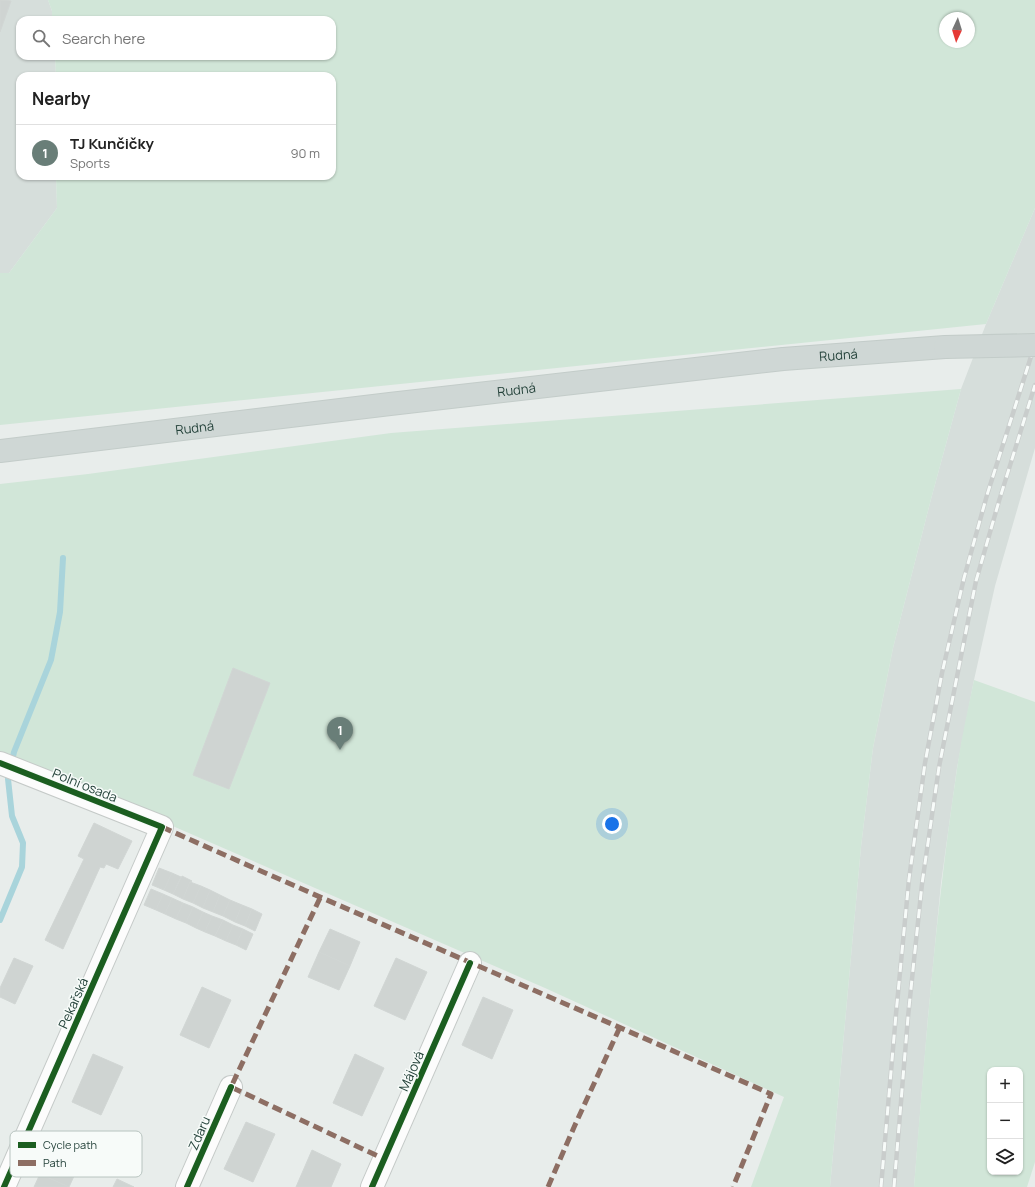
<!DOCTYPE html>
<meta charset="utf-8">
<style>
body{margin:0;font-family:Manrope,sans-serif;background:#f6f6f6;color:#222}
.controls{position:absolute;right:12px;bottom:12px;display:grid;overflow:hidden;border-radius:8px;box-shadow:0 1px 3px #0004}
.controls button{width:36px;height:36px;display:grid;place-items:center;padding:0;border:0;border-bottom:1px solid #e0e0e0;background:#fff;color:#222;font:20px sans-serif}
.compass{position:absolute;left:939px;top:12px;width:36px;height:36px;border-radius:50%;background:#fff;box-shadow:0 1px 3px #0004;rotate:184deg}
.you{position:absolute;left:612px;top:824px;width:14px;height:14px;margin:-10px;border:3px solid #fff;border-radius:50%;background:#1a73e8;box-shadow:0 0 0 6px #1a73e833}
.badge{display:grid;place-items:center;width:26px;height:26px;border-radius:50%;background:#697e78;color:#fff;font-size:13px;font-weight:700}
.pin{position:absolute;translate:-50% -33px;filter:drop-shadow(0 1px 2px #0008)}
.pin::after{content:'';position:absolute;top:21px;width:14px;height:12px;background:inherit;clip-path:polygon(0 0,100% 0,50% 100%)}
.list{margin:0;padding:0;list-style:none}
h2{display:flex;justify-content:space-between;align-items:center;height:52px;margin:0;padding:0 16px;font-size:17px}
h2 small{font-size:13px;font-weight:400;color:#767676}
.list li{display:grid;grid-template-columns:26px 1fr auto;gap:12px;align-items:center;box-sizing:border-box;height:56px;padding:0 16px;border-top:1px solid #e0e0e0}
.list b{display:block;font-size:15px;white-space:nowrap}
.list p{margin:0;font-size:13px;white-space:nowrap;color:#767676}
.list em{font-size:13px;font-style:normal;color:#767676}
.icon{flex:none;width:22px;height:22px;fill:none;stroke:currentColor;stroke-width:2;stroke-linecap:round;stroke-linejoin:round}
.map{position:relative;flex:none;width:1035px;height:1187px;overflow:hidden}
.search{position:absolute;background:#fff;box-shadow:0 1px 3px #0004;left:16px;top:16px;width:320px;height:44px;display:flex;align-items:center;gap:10px;box-sizing:border-box;padding:0 14px;border-radius:12px;color:#767676;font-size:15px}
.panel{position:absolute;background:#fff;box-shadow:0 1px 3px #0004;left:16px;top:72px;width:320px;height:108px;border-radius:12px}
.map>svg:first-child{display:block}
.built{fill:#d6dedb}
.green{fill:#d1e6d8;fill-rule:evenodd}
.lines{fill:none;stroke-linecap:round;stroke-linejoin:round}
.stream{stroke:#a9d4db;stroke-width:6}
.building{fill:#cfd4d2;stroke:#d1d6d4}
.minor-casing{stroke:#c5cac8;stroke-width:24}
.major-casing{stroke:#c3ccc9;stroke-width:24}
.minor{stroke:#fcfcfc;stroke-width:22}
.major{stroke:#cfd7d5;stroke-width:22}
.rail-casing{stroke:#c9cdcc;stroke-width:4.5}
.rail{stroke:#f7fbf9;stroke-width:3;stroke-dasharray:9;stroke-linecap:butt}
.major-bridge-casing{stroke:#c3ccc9;stroke-width:24;stroke-linecap:butt}
.major-bridge{stroke:#cfd7d5;stroke-width:22}
.quiet{stroke:#8d6e63;stroke-width:5;stroke-dasharray:10 5;stroke-linecap:butt}
.cycleway-casing{stroke:#f7fbf9;stroke-width:8}
.cycleway{stroke:#1b5e20;stroke-width:6}
.labels{text-anchor:middle;stroke-width:3;stroke-linejoin:round;paint-order:stroke}
.street-label{font-size:13px;fill:#24423a;stroke:#f7fbf9}
.key{fill:#f7fbf9;stroke:#b8c4c0;stroke-width:1}
.key-label{font-size:11px;fill:#24423a}
</style>
<div class="map">
<svg width="1035" height="1187" viewBox="0 0 1035 1187">
<rect width="100%" height="100%" fill="#e8edeb"/>
<!-- built -->
<g class="built">
<path d="M0 0H48L52 11V20H20V56H55L56 76H20V176H56L57 208 9 273H0Z"/>
<path d="M1035 208V448L995 586 974 680 957 768 941 883 928 1017 914 1187H830L861 847 873 748 893 648 931 499 961 389 986 324Z"/>
</g>
<!-- green -->
<g class="green">
<path d="M48 0H1035V208L986 324 0 425V273H9L57 208 56 176H332V76H56L55 56H332V20H52V11ZM945 18H969V42H945Z"/>
<path d="M961 389 931 499 893 648 873 748 861 847 830 1187H751L784 1097 545 988 21 760 0 754V484L88 474 391 433Z"/>
<path d="M974 680 1035 702V1162L1027 1187H914C925 1047 936 908 957 769 961 739 968 710 974 680ZM990 1070H1020V1172H990Z"/>
</g>
<g class="lines">
<!-- stream -->
<path class="stream" d="M0 920 22 867 23 843 12 816 8 779 14 752 51 660 60 612 63 558"/>
</g>
<!-- building -->
<g class="building">
<path d="M0 0 11 1 0 32Z"/>
<path d="M233 668 270 683 229 789 193 775Z"/>
<path d="M94 823 132 841 118 869 106 864 104 868 100 867 63 949 45 940 84 859 78 856Z"/>
<path d="M159 868 172 873 164 890 152 885Z"/>
<path d="M172 873 181 877 173 894 164 890Z"/>
<path d="M182 876 192 881 190 882 183 899 173 894Z"/>
<path d="M190 882 201 886 193 903 183 899Z"/>
<path d="M201 886 210 890 203 908 193 903Z"/>
<path d="M151 889 163 894 156 910 144 905Z"/>
<path d="M210 890 220 895 213 912 203 908Z"/>
<path d="M163 894 172 898 165 914 156 910Z"/>
<path d="M220 895 230 900 223 916 213 912Z"/>
<path d="M172 898 183 903 176 919 165 914Z"/>
<path d="M230 900 242 905 235 922 223 916Z"/>
<path d="M183 903 193 907 186 923 176 919Z"/>
<path d="M242 905 252 909 245 926 235 922Z"/>
<path d="M193 907 203 912 196 928 186 923Z"/>
<path d="M252 909 262 914 255 931 245 926Z"/>
<path d="M203 912 212 916 205 932 196 928Z"/>
<path d="M212 916 223 920 215 936 205 932Z"/>
<path d="M223 920 233 925 226 941 215 936Z"/>
<path d="M233 925 243 929 236 945 226 941Z"/>
<path d="M243 929 253 934 246 950 236 945Z"/>
<path d="M330 929 360 942 350 966 319 952Z"/>
<path d="M319 952 350 966 339 990 308 977Z"/>
<path d="M14 958 33 966 15 1004 0 997V988Z"/>
<path d="M396 958 427 972 405 1020 374 1006Z"/>
<path d="M202 987 231 1000 209 1048 180 1035Z"/>
<path d="M483 997 513 1010 492 1059 462 1045Z"/>
<path d="M93 1054 123 1067 101 1115 72 1102Z"/>
<path d="M355 1054 384 1068 362 1116 333 1103Z"/>
<path d="M246 1122 275 1134 253 1182 224 1169Z"/>
<path d="M50 1150 80 1163 69 1187 40 1174Z"/>
<path d="M312 1150 341 1164 331 1187H296Z"/>
<path d="M40 1174 69 1187H34Z"/>
<path d="M117 1179 134 1187H113Z"/>
</g>
<g class="lines">
<defs>
<g id="minor">
<path d="M0 763 162 827 4 1187"/>
<path d="M187 1187 231 1087"/>
<path d="M372 1187 470 963"/>
</g>
<g id="major">
<path id="s1" d="M0 451 390 404 783 359 945 347"/>
</g>
</defs>
<!-- minor casing -->
<use href="#minor" class="minor-casing"/>
<!-- major casing -->
<use href="#major" class="major-casing"/>
<!-- minor -->
<use href="#minor" class="minor"/>
<!-- major -->
<use href="#major" class="major"/>
<defs>
<g id="rail">
<path d="M881 1187 896 1014 909 879 925 763 942 673 964 578 987 495 1035 344"/>
<path d="M894 1187 908 1017 922 884 939 767 976 581 999 501 1035 385"/>
</g>
</defs>
<!-- rail casing -->
<use href="#rail" class="rail-casing"/>
<!-- rail -->
<use href="#rail" class="rail"/>
<defs>
<path id="major-bridge" d="M945 347 1035 345"/>
</defs>
<!-- major-bridge casing -->
<use href="#major-bridge" class="major-bridge-casing"/>
<!-- major-bridge -->
<use href="#major-bridge" class="major-bridge"/>
<!-- quiet -->
<g class="quiet">
<path d="M162 827C365 918 568 1004 771 1094L733 1187"/>
<path d="M320 898 231 1087 384 1159"/>
<path d="M548 1187 575 1125 620 1027"/>
</g>
<defs>
<g id="cycleway">
<path d="M0 763 162 827 4 1187"/>
<path d="M187 1187 231 1087"/>
<path d="M372 1187 470 963"/>
</g>
</defs>
<!-- cycleway casing -->
<use href="#cycleway" class="cycleway-casing"/>
<!-- cycleway -->
<use href="#cycleway" class="cycleway"/>
</g>
<g class="labels">
<!-- street labels -->
<g class="street-label">
<text dy="5" stroke="none"><textPath href="#s1" startOffset="844">Rudná</textPath></text>
<text dy="5" stroke="none"><textPath href="#s1" startOffset="520">Rudná</textPath></text>
<text dy="5" stroke="none"><textPath href="#s1" startOffset="196">Rudná</textPath></text>
<text transform="translate(85 785) rotate(22)" y="5">Polní osada</text>
<text transform="translate(73 1003) rotate(-66)" y="5">Pekařská</text>
<text transform="translate(411 1071) rotate(-66)" y="5">Májová</text>
<text transform="translate(199 1133) rotate(-66)" y="5">Zdaru</text>
</g>
</g>
<!-- legend -->
<rect x="10" y="1131" width="132" height="46" rx="6" class="key"/>
<rect x="18" y="1142" width="18" height="6" fill="#1b5e20"/>
<rect x="18" y="1160" width="18" height="6" fill="#8d6e63"/>
<g class="key-label">
<text x="43" y="1149">Cycle path</text>
<text x="43" y="1167">Path</text>
</g>
</svg>
<div class="controls">
<button>+</button>
<button>−</button>
<button><svg class="icon" aria-label="layers" viewBox="0 0 24 24"><path d="M12 4l9 5-9 5-9-5zM3 14l9 5 9-5"/></svg></button>
</div>
<svg class="compass" viewBox="-18 -18 36 36"><path d="M0-13l5 13h-10z" fill="#e53935"/><path d="M0 13l5-13h-10z" fill="#767676"/></svg>
<div class="you"></div>
<div class="pin badge" style="left:340px;top:750px">1</div>
<div class="search"><svg class="icon" aria-label="search" viewBox="0 0 24 24"><circle cx="10" cy="10" r="6"/><path d="M15 15l6 6"/></svg>Search here</div>
<section class="panel">
<h2>Nearby<small></small></h2>
<ul class="list">
<li><span class="badge">1</span><div><b>TJ Kunčičky</b><p>Sports</p></div><em>90 m</em></li>
</ul>
</section>
</div>
